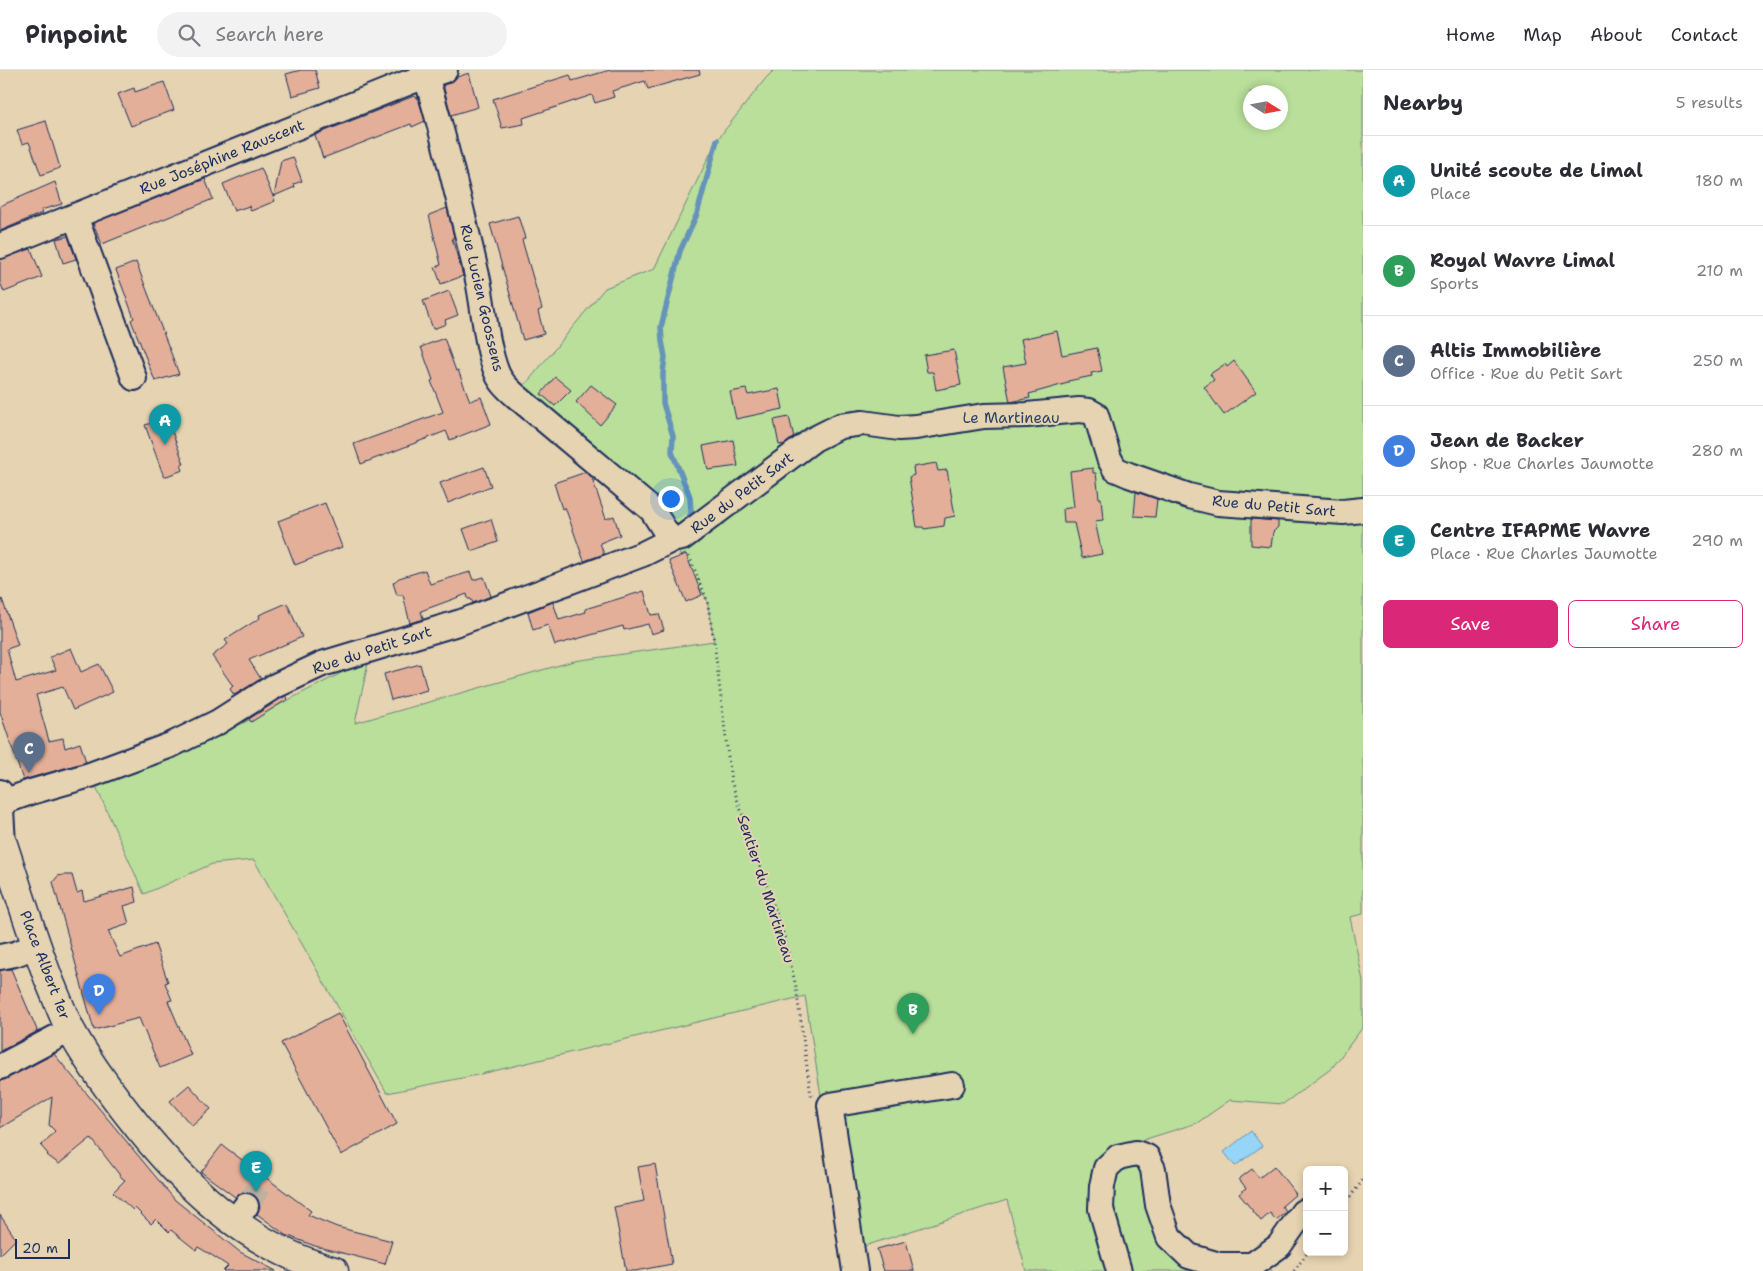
<!DOCTYPE html>
<meta charset="utf-8">
<style>
body{margin:0;font-family:"Shantell Sans",sans-serif;background:#f2f2f3;color:#2b2b33}
.controls{position:absolute;right:15px;bottom:15px;display:grid;overflow:hidden;border-radius:8px;box-shadow:0 2px 8px #0003}
.controls button{width:45px;height:45px;display:grid;place-items:center;padding:0;border:0;border-bottom:1px solid #e1e1e2;background:#fff;color:#2b2b33;font:25px sans-serif}
.compass{position:absolute;left:1243px;top:15px;width:45px;height:45px;border-radius:50%;background:#fff;box-shadow:0 2px 8px #0003;rotate:101deg}
.scale{position:absolute;left:15px;bottom:12px;width:55px;box-sizing:border-box;padding-left:5px;border:2px solid #1b2f5e;border-top:0;font-size:14px;line-height:18px;white-space:nowrap;color:#1b2f5e;-webkit-text-stroke:4px #e6d3b1;paint-order:stroke}
.you{position:absolute;left:670px;top:428px;width:18px;height:18px;margin:-12px;border:4px solid #fff;border-radius:50%;background:#1a73e8;box-shadow:0 0 0 8px #1a73e833}
.badge{display:grid;place-items:center;width:32px;height:32px;border-radius:50%;background:#db2777;color:#fff;font-size:16px;font-weight:700}
.pin{position:absolute;translate:-50% -41px;filter:drop-shadow(0 1px 2px #0008)}
.pin::after{content:'';position:absolute;top:26px;width:18px;height:15px;background:inherit;clip-path:polygon(0 0,100% 0,50% 100%)}
.list{margin:0;padding:0;list-style:none}
h2{display:flex;justify-content:space-between;align-items:center;height:65px;margin:0;padding:0 20px;font-size:21px}
h2 small{font-size:16px;font-weight:400;color:#7c7c81}
.list li{display:grid;grid-template-columns:32px 1fr auto;gap:15px;align-items:center;box-sizing:border-box;height:90px;padding:0 20px;border-top:1px solid #e1e1e2}
.list b{display:block;font-size:19px;white-space:nowrap}
.list p{margin:0;font-size:16px;white-space:nowrap;color:#7c7c81}
.list em{font-size:16px;font-style:normal;color:#7c7c81}
.actions{display:flex;gap:10px;padding:15px 20px}
.actions a{flex:1;padding:11px 0;border:1px solid #db2777;border-radius:8px;text-align:center;font-size:18px;color:#db2777}
.actions .main{background:#db2777;color:#fff}
.icon{flex:none;width:28px;height:28px;fill:none;stroke:currentColor;stroke-width:2;stroke-linecap:round;stroke-linejoin:round}
.map{position:relative;flex:none;width:1363px;height:1201px;overflow:hidden}
header{display:flex;align-items:center;gap:30px;box-sizing:border-box;height:70px;padding:0 25px;background:#fff;border-bottom:1px solid #e1e1e2}
header strong{font-size:24px}
nav{display:flex;gap:28px;margin-inline-start:auto;font-size:18px}
.search{width:350px;height:45px;background:#f2f2f3;display:flex;align-items:center;gap:12px;box-sizing:border-box;padding:0 18px;border-radius:28px;color:#7c7c81;font-size:19px}
main{display:flex}
aside{flex:1;background:#fff}
.map>svg:first-child{display:block}
.green{fill:#b9df9a;stroke:#6a877c;fill-rule:evenodd}
.water{fill:#96d5f8;stroke:#6593ba}
.lines{fill:none;stroke-linecap:round;stroke-linejoin:round}
.stream{stroke:#6593ba;stroke-width:5.5}
.building{fill:#e4af98;stroke:#1b2f5e}
.minor-tunnel{stroke:#bdb2a0;stroke-width:24;stroke-dasharray:24 12;stroke-linecap:butt}
.minor-casing{stroke:#1b2f5e;stroke-width:28}
.major-casing{stroke:#1b2f5e;stroke-width:31}
.path{stroke:#1b2f5e;stroke-width:3;stroke-dasharray:1 4;stroke-linecap:butt}
.minor{stroke:#e6d3b1;stroke-width:24}
.major{stroke:#e6d3b1;stroke-width:28}
.labels{text-anchor:middle;stroke-width:4;stroke-linejoin:round;paint-order:stroke}
.street-label{font-size:15px;fill:#1b2f5e;stroke:#e6d3b1}
.park-label{font-size:15px;fill:#2b4164;stroke:#e6d3b1}
</style>
<header>
<strong>Pinpoint</strong>
<div class="search"><svg class="icon" aria-label="search" viewBox="0 0 24 24"><circle cx="10" cy="10" r="6"/><path d="M15 15l6 6"/></svg>Search here</div>
<nav><a>Home</a><a>Map</a><a>About</a><a>Contact</a></nav>
</header>
<main>
<div class="map">
<svg width="1363" height="1201" viewBox="0 0 1363 1201">
<rect width="100%" height="100%" fill="#e6d3b1"/>
<filter id="ink" filterUnits="userSpaceOnUse"><feTurbulence type="fractalNoise" baseFrequency=".02" numOctaves="2"/><feDisplacementMap in="SourceGraphic" scale="10" xChannelSelector="R" yChannelSelector="G"/><feConvolveMatrix kernelMatrix="1 2 1 2 8 2 1 2 1" color-interpolation-filters="sRGB"/></filter>
<g filter="url(#ink)">
<!-- green -->
<path class="green" d="M774 0H1363V844L1350 847 1363 911V957L1332 998 1283 1034 1230 1030 1197 1053 1143 1070 1153 1141 1179 1185 1262 1189 1272 1201H1026L1007 1130 846 1182 805 926 477 1005 387 1023 254 790 212 794 144 824 94 712 180 685 369 589 355 653 574 591 714 571 707 530 671 470 516 326 605 218 654 199 717 70 766 8ZM1250 22H1280V52H1250Z"/>
<!-- water -->
<path class="water" d="M1251 1061 1262 1076 1235 1096 1224 1082Z"/>
<g class="lines">
<!-- stream -->
<path class="stream" d="M687 455 691 441 690 427 672 382 673 366 663 333V303L665 287 662 271 661 257 680 181 697 144 717 70"/>
</g>
<!-- building -->
<g class="building">
<path d="M301 0H315L320 18 292 26 286 4Z"/>
<path d="M610 0H699L700 4 648 19 645 11 612 21 614 27 595 33 592 25 523 48 524 54 502 58 493 29 570 5 572 11Z"/>
<path d="M469 3 478 37 451 45 443 15 450 13 457 7Z"/>
<path d="M164 12 174 40 131 56 118 24 134 18 135 22Z"/>
<path d="M414 26 418 28 425 51 412 57 411 54 323 88 315 65Z"/>
<path d="M46 51 60 98 41 105 29 72 22 74 17 60Z"/>
<path d="M293 87 302 111 294 114 295 117 274 126 281 91Z"/>
<path d="M261 98 275 131 251 141 249 136 234 141 223 114Z"/>
<path d="M205 109 213 129 102 174 93 153Z"/>
<path d="M55 112 62 134 41 140 42 143 0 161V136Z"/>
<path d="M447 138 454 167 452 168 463 206 441 214 435 197 441 195 429 145Z"/>
<path d="M518 146 525 168 522 170 542 239 538 241 544 264 523 270 490 154Z"/>
<path d="M68 166 76 189 63 193 56 169Z"/>
<path d="M31 179 42 207 4 222 0 212V189Z"/>
<path d="M136 192 179 304 155 311 131 250 134 248 116 200Z"/>
<path d="M449 221 458 245 445 250 446 254 433 259 423 231Z"/>
<path d="M1057 261 1062 285 1097 278 1102 301 1091 303 1092 306 1068 311V313L1029 324 1030 328 1010 332 1003 297 1026 293 1021 269Z"/>
<path d="M444 268 456 301 458 300 470 331 481 327 491 354 450 370 446 361 361 394 354 374 443 342 431 311 433 310 421 277Z"/>
<path d="M954 280 961 315 936 320 933 302H927L924 285Z"/>
<path d="M1234 291 1256 322 1224 345 1204 317 1214 310 1210 304 1225 294 1227 297Z"/>
<path d="M555 307 571 320 555 336 541 324Z"/>
<path d="M591 315 617 335 600 355 576 332Z"/>
<path d="M746 319 748 325 779 319 783 339 736 349 730 322Z"/>
<path d="M789 347 794 367 785 374 779 375 774 350Z"/>
<path d="M167 348 184 394 181 395 183 400 164 407 145 355Z"/>
<path d="M733 370 738 396 708 400 703 376Z"/>
<path d="M936 393 938 401 947 400 955 446 945 448 944 456 924 459 923 457H917L909 407 914 405 913 397Z"/>
<path d="M484 397 491 416 448 433 440 413Z"/>
<path d="M1093 398V403H1096L1099 428H1101L1103 450 1095 451 1102 484 1082 488 1074 453H1064L1063 439 1074 437 1070 401Z"/>
<path d="M586 402 592 408 606 449 614 446 620 465 600 473 604 484 584 491 565 437 562 439 554 413Z"/>
<path d="M1136 422 1157 429 1155 447 1134 446Z"/>
<path d="M325 433 342 477 295 495 278 451Z"/>
<path d="M491 449 498 472 471 481 463 459Z"/>
<path d="M1251 449 1278 451V457L1273 462 1271 477 1251 475Z"/>
<path d="M686 484 702 525 686 532 669 491Z"/>
<path d="M425 500 430 514 470 502 473 510 484 507 491 526 473 533 471 529H468L467 524 421 541 423 549 410 553 403 525H397L393 513 399 508Z"/>
<path d="M644 521 651 545 659 544 664 560 651 564 648 554 624 560 623 556 555 575 548 555 533 560 528 542 553 532 559 550 586 542 585 539Z"/>
<path d="M2 529 18 575 7 579 16 612 56 600 50 587 71 578 81 602 99 594 113 622 73 640 63 617 36 625 49 671 63 668 65 678 80 673 86 692 23 710 0 642V530Z"/>
<path d="M287 533 302 567 249 590 261 609 234 625 230 619 233 616 212 586 228 574 225 570 260 548 259 545Z"/>
<path d="M420 594 427 620 391 630 384 604Z"/>
<path d="M285 626 288 629 251 652 249 649Z"/>
<path d="M63 805H72L77 823 82 821 84 831 134 817 137 832 124 836 129 854 108 861 120 887 155 874 168 912 165 913 172 930 168 931 191 985 160 998 139 948 94 960 53 812 58 806Z"/>
<path d="M11 899 37 960 36 962 0 981V900Z"/>
<path d="M338 943 397 1054 341 1085 281 973Z"/>
<path d="M54 984 175 1130 240 1182 276 1201H223L228 1196 213 1186 198 1177 196 1180 171 1160 169 1162 156 1149 151 1154 135 1138 133 1140 113 1122 125 1110 122 1108 91 1068 59 1094 47 1085 48 1084 41 1076 55 1061 49 1055 52 1027 0 1058V1011L6 1009Z"/>
<path d="M189 1015 211 1039 192 1056 170 1031Z"/>
<path d="M222 1075 311 1141 308 1145 337 1157 392 1171 385 1194 315 1176 286 1165 257 1144 260 1137 258 1130 255 1125 247 1122 240 1124 235 1127 201 1102Z"/>
<path d="M655 1094 672 1194 635 1201H626L614 1137 644 1131 638 1097Z"/>
<path d="M1274 1096 1296 1124 1282 1136 1286 1142 1276 1150 1270 1143 1261 1151 1239 1124 1246 1118 1239 1109 1252 1099 1259 1108Z"/>
<path d="M0 1145 16 1169 0 1185Z"/>
<path d="M906 1171 914 1201H884L877 1179Z"/>
</g>
<g class="lines">
<!-- minor-tunnel -->
<path class="minor-tunnel" d="M246 1136 266 1108"/>
<defs>
<g id="minor">
<path d="M422 0 426 6C446 74 462 141 478 210 484 239 486 276 497 303 501 313 509 320 516 326L652 440 671 470"/>
<path d="M75 146 134 308"/>
<path d="M0 176 407 13 445 0"/>
<path d="M0 722 3 774"/>
<path d="M0 733 31 722 90 705 171 675 218 652 273 617 322 594 461 552 643 484 671 470 682 468 814 369 840 356 863 353 899 358 916 357 984 346 1027 345 1079 340 1089 341 1096 345 1109 388 1115 399 1129 405 1189 426 1218 433 1343 442 1363 440"/>
<path d="M0 887 15 884 36 876"/>
<path d="M0 997 70 960"/>
<path d="M234 1152 246 1136"/>
<path d="M855 1201 830 1035 952 1015"/>
<path d="M1119 1201 1101 1139 1102 1116 1106 1098 1118 1087 1136 1083 1147 1087 1153 1099 1158 1135 1169 1167 1189 1186 1219 1195H1252L1279 1176 1303 1142"/>
</g>
<path id="major" d="M0 772 3 774C18 820 32 865 49 910 56 926 62 943 70 959 86 989 106 1016 127 1043 182 1114 245 1176 334 1201"/>
</defs>
<!-- minor casing -->
<use href="#minor" class="minor-casing"/>
<!-- major casing -->
<use href="#major" class="major-casing"/>
<!-- path -->
<g class="path">
<path d="M689 486 707 530 714 571 731 711 785 869 796 917 811 1026"/>
<path d="M1344 1135 1363 1110"/>
<path d="M1294 1201 1308 1182"/>
</g>
<!-- minor -->
<use href="#minor" class="minor"/>
<!-- major -->
<use href="#major" class="major"/>
</g>
</g>
<g class="labels">
<!-- street labels -->
<g class="street-label">
<text transform="translate(222 87) rotate(-22)" y="5">Rue Joséphine Rauscent</text>
<text transform="translate(482 228) rotate(77)" y="5">Rue Lucien Goossens</text>
<text transform="translate(742 423) rotate(-37)" y="5">Rue du Petit Sart</text>
<text transform="translate(1274 436) rotate(5)" y="5">Rue du Petit Sart</text>
<text transform="translate(372 580) rotate(-18)" y="5">Rue du Petit Sart</text>
<text transform="translate(766 819) rotate(72)" y="5">Sentier du Martineau</text>
<text transform="translate(45 895) rotate(69)" y="5">Place Albert 1er</text>
</g>
<!-- park labels -->
<g class="park-label">
<text x="1011" y="353">Le Martineau</text>
</g>
</g>
</svg>
<div class="controls">
<button>+</button>
<button>−</button>
</div>
<svg class="compass" viewBox="-18 -18 36 36"><path d="M0-13l5 13h-10z" fill="#e53935"/><path d="M0 13l5-13h-10z" fill="#7c7c81"/></svg>
<div class="scale">20 m</div>
<div class="you"></div>
<div class="pin badge" style="left:165px;top:375px;background:#0f9aa8">A</div>
<div class="pin badge" style="left:913px;top:964px;background:#2e9e5b">B</div>
<div class="pin badge" style="left:29px;top:703px;background:#5c6f8a">C</div>
<div class="pin badge" style="left:99px;top:945px;background:#3f7fe0">D</div>
<div class="pin badge" style="left:256px;top:1122px;background:#0f9aa8">E</div>
</div>
<aside>
<h2>Nearby<small>5 results</small></h2>
<ul class="list">
<li><span class="badge" style="background:#0f9aa8">A</span><div><b>Unité scoute de Limal</b><p>Place</p></div><em>180 m</em></li>
<li><span class="badge" style="background:#2e9e5b">B</span><div><b>Royal Wavre Limal</b><p>Sports</p></div><em>210 m</em></li>
<li><span class="badge" style="background:#5c6f8a">C</span><div><b>Altis Immobilière</b><p>Office · Rue du Petit Sart</p></div><em>250 m</em></li>
<li><span class="badge" style="background:#3f7fe0">D</span><div><b>Jean de Backer</b><p>Shop · Rue Charles Jaumotte</p></div><em>280 m</em></li>
<li><span class="badge" style="background:#0f9aa8">E</span><div><b>Centre IFAPME Wavre</b><p>Place · Rue Charles Jaumotte</p></div><em>290 m</em></li>
</ul>
<div class="actions"><a class="main">Save</a><a>Share</a></div>
</aside>
</main>
